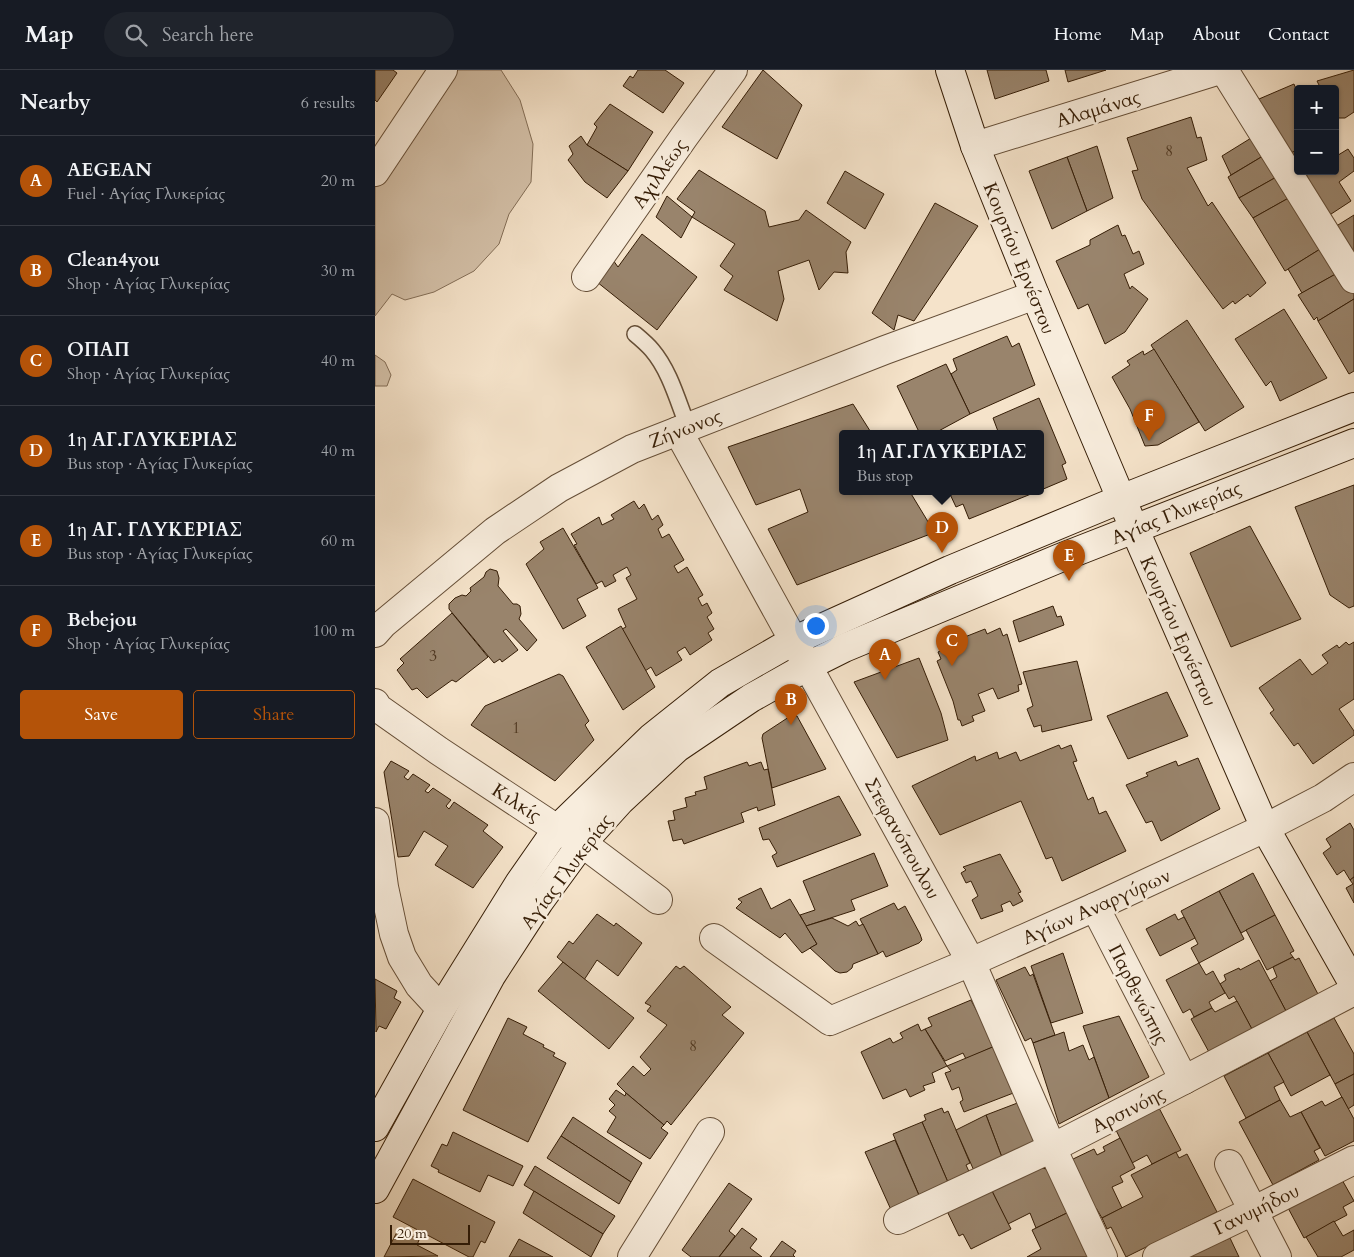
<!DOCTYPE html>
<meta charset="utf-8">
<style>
body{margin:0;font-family:Cardo,serif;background:#20242c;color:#f1f3f6}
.controls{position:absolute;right:15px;top:15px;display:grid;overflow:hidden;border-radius:5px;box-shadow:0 1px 4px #0004}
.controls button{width:45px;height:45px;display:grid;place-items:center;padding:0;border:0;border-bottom:1px solid #363941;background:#171b24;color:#f1f3f6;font:25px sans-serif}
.scale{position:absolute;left:15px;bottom:12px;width:80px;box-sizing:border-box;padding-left:5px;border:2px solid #351d06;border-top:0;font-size:14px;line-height:18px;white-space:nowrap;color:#351d06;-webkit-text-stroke:4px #f8eddd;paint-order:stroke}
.you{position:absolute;left:440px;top:555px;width:18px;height:18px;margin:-12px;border:4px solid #fff;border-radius:50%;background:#1a73e8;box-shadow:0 0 0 8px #1a73e833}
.badge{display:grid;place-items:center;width:32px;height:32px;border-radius:50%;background:#b45309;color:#fff;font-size:16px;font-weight:700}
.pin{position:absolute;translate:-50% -41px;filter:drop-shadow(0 1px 2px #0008)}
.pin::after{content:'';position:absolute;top:26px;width:18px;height:15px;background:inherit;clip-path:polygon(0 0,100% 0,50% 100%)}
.popup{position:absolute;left:464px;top:360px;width:205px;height:65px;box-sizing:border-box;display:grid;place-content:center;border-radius:5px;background:#171b24;filter:drop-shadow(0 1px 4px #0005);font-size:16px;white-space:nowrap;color:#9ea1a6}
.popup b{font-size:19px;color:#f1f3f6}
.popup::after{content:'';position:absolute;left:50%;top:100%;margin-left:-10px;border:10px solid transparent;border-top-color:#171b24}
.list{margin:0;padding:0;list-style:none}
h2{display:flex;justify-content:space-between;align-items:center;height:65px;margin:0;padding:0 20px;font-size:21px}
h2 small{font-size:16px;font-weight:400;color:#9ea1a6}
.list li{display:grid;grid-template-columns:32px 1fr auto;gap:15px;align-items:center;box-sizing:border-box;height:90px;padding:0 20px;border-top:1px solid #363941}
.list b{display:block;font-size:19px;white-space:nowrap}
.list p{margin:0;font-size:16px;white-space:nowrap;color:#9ea1a6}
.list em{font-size:16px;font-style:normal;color:#9ea1a6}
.actions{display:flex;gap:10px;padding:15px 20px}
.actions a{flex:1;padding:11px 0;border:1px solid #b45309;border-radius:5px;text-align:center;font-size:18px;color:#b45309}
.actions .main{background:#b45309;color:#fff}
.icon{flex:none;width:28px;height:28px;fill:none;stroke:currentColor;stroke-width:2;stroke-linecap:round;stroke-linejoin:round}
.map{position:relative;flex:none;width:979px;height:1187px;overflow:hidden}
header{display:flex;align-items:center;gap:30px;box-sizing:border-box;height:70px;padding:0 25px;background:#171b24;border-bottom:1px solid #363941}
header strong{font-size:24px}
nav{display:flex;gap:28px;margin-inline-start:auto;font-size:18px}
.search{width:350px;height:45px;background:#20242c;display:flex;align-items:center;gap:12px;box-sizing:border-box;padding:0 18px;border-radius:28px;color:#9ea1a6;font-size:19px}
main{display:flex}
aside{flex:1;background:#171b24}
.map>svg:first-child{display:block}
.green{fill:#d4c1a9;stroke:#846f58}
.building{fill:#99846c;stroke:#351d06}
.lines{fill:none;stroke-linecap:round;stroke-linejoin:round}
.lane-casing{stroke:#654e37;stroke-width:18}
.street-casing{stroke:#654e37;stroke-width:30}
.secondary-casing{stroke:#351d06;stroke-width:30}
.lane{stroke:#f8eddd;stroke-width:15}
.street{stroke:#f8eddd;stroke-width:28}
.secondary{stroke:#f8eddd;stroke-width:28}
.labels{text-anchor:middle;stroke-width:5;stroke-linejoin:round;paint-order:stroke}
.number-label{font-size:16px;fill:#4e3720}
.street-label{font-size:19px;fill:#351d06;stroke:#f8eddd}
</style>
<header>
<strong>Map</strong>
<div class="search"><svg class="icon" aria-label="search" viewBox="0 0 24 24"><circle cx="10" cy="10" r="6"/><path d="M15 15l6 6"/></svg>Search here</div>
<nav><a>Home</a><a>Map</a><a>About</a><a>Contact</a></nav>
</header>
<main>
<aside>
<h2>Nearby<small>6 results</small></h2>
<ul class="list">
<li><span class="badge">A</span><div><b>AEGEAN</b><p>Fuel · Αγίας Γλυκερίας</p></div><em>20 m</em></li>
<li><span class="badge">B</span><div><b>Clean4you</b><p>Shop · Αγίας Γλυκερίας</p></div><em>30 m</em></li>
<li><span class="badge">C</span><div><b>ΟΠΑΠ</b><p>Shop · Αγίας Γλυκερίας</p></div><em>40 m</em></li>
<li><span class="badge">D</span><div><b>1η ΑΓ.ΓΛΥΚΕΡΙΑΣ</b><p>Bus stop · Αγίας Γλυκερίας</p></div><em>40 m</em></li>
<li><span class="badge">E</span><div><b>1η ΑΓ. ΓΛΥΚΕΡΙΑΣ</b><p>Bus stop · Αγίας Γλυκερίας</p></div><em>60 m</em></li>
<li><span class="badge">F</span><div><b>Bebejou</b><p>Shop · Αγίας Γλυκερίας</p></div><em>100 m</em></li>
</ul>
<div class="actions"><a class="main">Save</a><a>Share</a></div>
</aside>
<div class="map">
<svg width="979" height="1187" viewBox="0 0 979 1187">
<rect width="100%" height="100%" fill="#f5e3ca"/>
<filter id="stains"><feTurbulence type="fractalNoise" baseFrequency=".004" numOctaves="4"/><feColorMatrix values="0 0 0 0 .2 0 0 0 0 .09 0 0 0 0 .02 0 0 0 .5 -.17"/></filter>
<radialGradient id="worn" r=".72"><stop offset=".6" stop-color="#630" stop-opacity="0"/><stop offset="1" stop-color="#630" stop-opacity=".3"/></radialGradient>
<!-- green -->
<g class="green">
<path d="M78 0H126L145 30 158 74 156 112 134 144 124 174 99 201 59 222 30 230 17 224 0 246V116Z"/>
<path d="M0 285 10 292 16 305 12 316H0Z"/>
</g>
<!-- building -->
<g class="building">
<path d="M0 0H18L22 3 2 32 0 30Z"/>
<path d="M263 0H290L309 13 288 43 248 16 255 6 258 8Z"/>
<path d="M388 0 427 35 402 89 347 57Z"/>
<path d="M612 0H671L674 11 620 29Z"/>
<path d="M690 0H731L693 12Z"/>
<path d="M979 0V42L970 48H964L960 44V19H946L942 11Z"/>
<path d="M919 14 922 22 923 21V79L913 85 890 49 884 29Z"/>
<path d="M235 34 278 62 253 101 212 75 222 57 219 54Z"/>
<path d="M816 47 822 68 826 67 832 90 812 98 833 136 837 132 891 213 875 227 873 224 860 234 858 231 848 239 767 129 757 101 763 100 752 68Z"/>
<path d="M881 65 893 83 856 105 847 86Z"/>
<path d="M206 66 212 75 253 101 232 128 210 112 193 90 198 84 194 76Z"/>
<path d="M722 76 738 128 712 141 692 87Z"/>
<path d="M923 79V101H938L926 109 913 85Z"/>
<path d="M973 79 979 88V101L964 112 976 131 950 148 926 109 938 101H960V87Z"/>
<path d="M893 83 905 105 864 128 853 107Z"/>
<path d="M692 87 712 141 677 159 654 101Z"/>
<path d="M324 100 390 141 394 157 424 150 431 140 476 172 471 182 473 203 459 202 444 220 434 190 403 201 409 229 402 251 349 220 358 206 345 196 360 174 317 147 320 142 302 129Z"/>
<path d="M470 101 509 124 490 159 452 133Z"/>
<path d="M905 105 919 125 878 148 864 128Z"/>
<path d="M919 125 950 176 910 201 878 148Z"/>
<path d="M292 126 317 147 306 168 281 147Z"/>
<path d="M560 133 603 156 539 251 523 245 519 260 497 243Z"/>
<path d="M979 145V185L955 160Z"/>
<path d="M743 155 747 166 750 165 758 184 764 181 769 194 749 204 755 219 757 216 773 229 750 262 730 274 713 234 703 239 681 191 715 175V170Z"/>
<path d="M267 164 322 207 282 260 222 212 238 190 243 197Z"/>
<path d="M950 176 966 201 927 223 913 199Z"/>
<path d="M966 201 979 221V229L943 251 942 247 939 250 923 225Z"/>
<path d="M979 229V301L974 304 943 251Z"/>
<path d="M909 239 952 308 905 331 896 311 891 316 860 269Z"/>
<path d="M812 250 869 337 830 361 776 275Z"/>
<path d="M632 266 637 277 644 273 660 315 595 344 576 304 582 300 578 289Z"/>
<path d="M779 279 824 352 783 375 770 376 755 339 737 307 755 295 752 291 768 281 769 285Z"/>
<path d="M571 294 595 344 558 364H545L522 316Z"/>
<path d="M664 328 691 393 687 395 692 409 666 420V364H624L618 348Z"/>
<path d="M478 334 497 364H468V422H535L552 450 558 463 422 515 393 459 433 442 425 419 381 435 353 377Z"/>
<path d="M979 415V536L974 538 955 525 920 437Z"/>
<path d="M574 422H661L594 449 588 434 581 437Z"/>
<path d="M259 431 264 439 269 434 277 450 283 445 288 455 283 459 287 468 294 464 309 490 299 496 303 503 312 497 328 525 323 528 327 536 332 533 337 543 332 547 339 559 333 563 337 570 315 585 310 577 302 582 307 590 281 606 276 597 270 601 247 559 251 557 243 539 262 529 251 508 256 505 252 497 238 505 241 511 230 517 227 511 221 514 199 475 202 474 196 464 224 447 227 455 239 449 236 445Z"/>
<path d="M875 456 926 549 856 577 815 483Z"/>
<path d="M188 458 223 518 202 529 211 546 188 559 151 494 169 479 165 472Z"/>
<path d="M115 499 122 501 124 508 123 516 138 534H142L145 536 146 544 144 549 162 570 152 581 131 559 128 561 143 580 127 592 125 589 119 593 74 539V534L80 528 87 525 91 526 96 521 95 518 109 507 111 502Z"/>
<path d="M678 536 682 547 686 546 689 555 644 572 638 551Z"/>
<path d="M77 543 113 587 81 612 77 610 52 628 42 618 37 620 22 600 29 593 25 589Z"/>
<path d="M246 556 280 617 248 640 211 577Z"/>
<path d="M625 558 628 566 632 564 647 614 643 615 644 621 623 629 618 618 603 624 610 641 597 646 599 651 587 656 585 650H583L578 631 562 591 566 589 563 582 573 577 572 574 610 559 612 564Z"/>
<path d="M971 572 974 575 979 572V629L964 639 979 661V665L938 694 923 673 919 676 895 643 899 640 884 618 925 589 937 605 953 593 947 585 962 575 964 578Z"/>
<path d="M544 588 566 643 573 670 522 688 479 612Z"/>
<path d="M702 591 717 650 667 662 666 655 659 657 652 639 658 636 648 602Z"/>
<path d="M184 604 188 606 214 651 210 655 219 670 180 711 96 655 110 636Z"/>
<path d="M792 622 813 666 753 689 732 646Z"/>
<path d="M417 645 422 646 451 699 397 718 387 668 388 664Z"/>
<path d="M684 675 686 679 696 675 702 691 698 692 713 730 718 727 724 744 731 741 751 781 687 811 677 787 671 789 646 731 565 765 537 716 600 686 601 691 622 682 624 689 641 682 645 691Z"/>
<path d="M823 688 845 739 786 771 777 751 771 753 751 715 773 706 771 703 801 691 803 696Z"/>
<path d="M16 691 34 701 29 707 33 710 38 704 55 715 50 721 53 723 58 718 76 730 71 736 74 739 79 732 113 755 108 761 128 777 98 818 60 795 73 776 49 761 34 786 23 787 9 702Z"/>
<path d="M372 692 374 696 386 692 389 700 393 699 400 735 383 741 382 737 366 743 369 752 309 774 307 769 298 771 293 751 300 750 298 741 312 737 310 728 321 725 320 722 332 719 329 707Z"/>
<path d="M464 726 486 765 402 797 397 786 402 783 394 769 388 770 384 758Z"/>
<path d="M975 753 979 760V807L975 810 969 800 962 805 948 783 956 777 951 769Z"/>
<path d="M499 783 513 816 476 830 480 840 431 856 425 845 440 840 428 811Z"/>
<path d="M625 784 646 822 643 823 648 831 638 836 635 831 626 835 628 841 606 849 597 830 603 826 596 811 591 813 586 803 591 800 588 797Z"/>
<path d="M878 803 900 845 866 863 844 821Z"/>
<path d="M979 807V833L971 818 978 814 975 810Z"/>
<path d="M386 818 396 839 415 829 442 874 427 883 410 863 405 868 361 838 367 832 363 829Z"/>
<path d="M844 821 869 869 824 893 816 878 823 874 806 841Z"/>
<path d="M519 833 523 840 530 836 545 864 547 870 544 873 511 887 508 881 503 884 485 849Z"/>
<path d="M222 844 239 856 241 853 267 873 243 906 222 890 209 910 182 887 194 871 198 874Z"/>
<path d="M800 844 803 850 809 847 820 868 785 886 771 859Z"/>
<path d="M900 845 919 881 915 883 918 887 892 900 871 860Z"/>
<path d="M457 848 473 856 481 851 484 856 488 854 503 884 478 894 477 898 472 902 465 903 460 901 435 878 442 874 431 856Z"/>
<path d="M688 883 708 943 676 953 656 896Z"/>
<path d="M918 887 920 890 924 888 944 926 912 943 895 911 902 907 898 897Z"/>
<path d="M884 890 912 943 878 961 859 926 854 929 845 914 851 910 849 905 864 898 865 900Z"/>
<path d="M188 892 259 948 234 979 163 921Z"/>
<path d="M824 893 831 905 838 901 850 923 834 932 837 938 819 947 815 939 808 943 791 910Z"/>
<path d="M301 896 305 899 309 896 356 937 347 945 369 963 296 1055 292 1051 289 1055 251 1023 242 1014 258 996 269 1006 276 999 265 987 292 955 272 941 276 936 270 933Z"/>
<path d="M650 897 655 906 658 904 680 965 658 973 656 968 650 971 621 910Z"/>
<path d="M0 909 22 921 19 928 26 932 11 959 4 956 1 962Z"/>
<path d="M596 930 620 976 591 989 588 983 570 991 550 959 557 956 553 948Z"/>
<path d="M862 931 878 961 835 984 816 949 837 938 840 942Z"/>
<path d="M744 946 774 1007 734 1028 708 956Z"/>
<path d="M133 948 152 957 148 964 169 975 168 977 180 983 178 986 191 993 153 1072 88 1040Z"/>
<path d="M959 948 979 984V1004L960 1014 932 962Z"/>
<path d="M543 954 546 961 550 959 572 996 557 1003 560 1012 548 1016 550 1020 535 1027 531 1019 508 1029 486 982 515 968 518 973 528 968 525 963Z"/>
<path d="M689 962 694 981 708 975 714 990 719 987 734 1028 684 1054 658 973Z"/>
<path d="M932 962 955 1005 916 1026 893 983Z"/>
<path d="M620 976 641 1022 589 1042 585 1032 588 1030 584 1017 577 1020 570 1003 576 1001 572 996Z"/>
<path d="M893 983 909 1012 899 1017 905 1030 871 1048 849 1006Z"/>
<path d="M979 1004V1035L973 1039 960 1014Z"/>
<path d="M241 1020 250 1026 251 1023 289 1055 286 1058 293 1063 275 1089 232 1062 241 1047 234 1041 240 1035 234 1029Z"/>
<path d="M967 1027 979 1049V1071L950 1086 926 1042 947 1031 950 1036Z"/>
<path d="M905 1030 915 1047 926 1042 945 1078 939 1081 944 1090 898 1115 864 1052Z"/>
<path d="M645 1032 664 1074 628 1090 611 1045Z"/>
<path d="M783 1036 806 1080 777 1094 772 1085 757 1093 740 1058Z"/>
<path d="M567 1038 569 1043 573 1041 595 1093 591 1095 597 1108 575 1117 547 1052 551 1050 549 1045Z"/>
<path d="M611 1045 628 1090 600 1103 581 1060Z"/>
<path d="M198 1047 267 1093 256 1112 186 1066Z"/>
<path d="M547 1052 575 1117 546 1130 518 1064Z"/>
<path d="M78 1062 148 1096 138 1116 113 1105 105 1122 63 1102 64 1100 56 1096 67 1074 72 1076Z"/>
<path d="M186 1066 256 1112 244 1134 172 1088Z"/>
<path d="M745 1068 760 1098 745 1106 748 1112 737 1117 747 1138 727 1148 721 1138 715 1141 696 1090 719 1079 722 1085 730 1081 728 1077Z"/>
<path d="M520 1070 546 1130 517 1142 490 1082Z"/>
<path d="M801 1082 804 1088 812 1084 842 1142 751 1187 736 1157 732 1159 727 1148 768 1127 756 1105Z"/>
<path d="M160 1096 240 1146 228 1164 149 1115Z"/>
<path d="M658 1096 676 1100 696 1141 661 1158 655 1143 633 1154 615 1117Z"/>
<path d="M966 1108 979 1131 968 1137 972 1145 929 1168 912 1136Z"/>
<path d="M38 1109 120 1152 110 1173 106 1171 98 1187H94L18 1147Z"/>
<path d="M354 1113 377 1129 354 1161 360 1166 344 1187H316L307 1180Z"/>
<path d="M615 1117 636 1159 596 1179 588 1164 584 1166 571 1139Z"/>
<path d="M159 1121 228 1164 216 1187 148 1143Z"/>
<path d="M696 1141 717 1187H652L666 1179 657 1160Z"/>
<path d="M959 1151 968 1166 979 1160V1180L966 1187H943L931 1167Z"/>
<path d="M367 1158 382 1169 375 1178 387 1187H344Z"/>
<path d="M22 1162 27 1166 30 1162 44 1170 42 1175 63 1186 9 1187Z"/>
<path d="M855 1168 864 1187H810L847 1169 848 1171Z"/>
<path d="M144 1169 178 1187H134Z"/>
<path d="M407 1171 421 1181 418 1185 420 1187H395Z"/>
</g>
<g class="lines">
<defs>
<path id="lane" d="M260 264C266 269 272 274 277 280 295 301 303 332 313 357"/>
<g id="street">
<path d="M849 0 979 209"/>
<path d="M600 76 845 0"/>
<path d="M0 102 68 0"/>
<path d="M211 207 309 67 358 0"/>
<path d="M303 361 596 892 677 1078 728 1187"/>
<path d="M0 563 8 554 120 461 184 418 257 379 510 280 660 225"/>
<path d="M0 633 3 638 64 681 182 759 207 773 283 830"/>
<path d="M0 752 9 817 19 864 27 887 44 915 66 939"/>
<path d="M720 837 809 1010"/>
<path d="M339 868 455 951 596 892 720 837 890 758 948 728 979 707"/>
<path d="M854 1094 902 1187"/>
<path d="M523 1150 677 1078 809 1010 979 921"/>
<path d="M257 1187 335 1062"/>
<path d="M782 1187 878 1141 979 1090"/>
</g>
<g id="secondary">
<path d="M575 0 600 76 660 225 742 419 890 758 979 915"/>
<path d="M0 1057 66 939 145 812 182 759 276 668 345 613 418 571 575 500 746 429 979 337"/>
<path d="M0 1119 116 906 164 832 207 773 245 731 302 678 376 628 433 596 469 578 685 488 979 373"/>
</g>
</defs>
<!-- lane casing -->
<use href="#lane" class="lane-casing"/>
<!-- street casing -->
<use href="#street" class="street-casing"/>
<!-- secondary casing -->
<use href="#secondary" class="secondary-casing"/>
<!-- lane -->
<use href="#lane" class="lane"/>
<!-- street -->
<use href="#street" class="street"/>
<!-- secondary -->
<use href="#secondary" class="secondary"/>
</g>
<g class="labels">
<!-- number labels -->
<g class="number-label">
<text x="794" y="86">8</text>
<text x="58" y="591">3</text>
<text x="141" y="663">1</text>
<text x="318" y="981">8</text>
</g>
<!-- street labels -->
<g class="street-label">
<text transform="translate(723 38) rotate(-17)" y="7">Αλαμάνας</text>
<text transform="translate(284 103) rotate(-55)" y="7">Αχιλλέως</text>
<text transform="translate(645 188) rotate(68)" y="7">Κουρτίου Ερνέστου</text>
<text transform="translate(310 358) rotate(-21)" y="7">Ζήνωνος</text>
<text transform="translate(801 442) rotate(-22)" y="7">Αγίας Γλυκερίας</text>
<text transform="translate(804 561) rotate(66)" y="7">Κουρτίου Ερνέστου</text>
<text transform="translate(142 732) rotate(33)" y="7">Κιλκίς</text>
<text transform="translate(528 768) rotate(61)" y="7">Στεφανόπουλου</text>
<text transform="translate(191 801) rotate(-53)" y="7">Αγίας Γλυκερίας</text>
<text transform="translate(721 836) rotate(-24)" y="7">Αγίων Αναργύρων</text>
<text transform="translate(764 924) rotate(63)" y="7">Παρθενώπης</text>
<text transform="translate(753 1039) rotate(-27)" y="7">Αρσινόης</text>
<text transform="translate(881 1139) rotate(-26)" y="7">Γανυμήδου</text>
</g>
</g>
<rect width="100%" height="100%" filter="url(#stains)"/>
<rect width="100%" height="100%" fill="url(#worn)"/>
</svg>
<div class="controls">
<button>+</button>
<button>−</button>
</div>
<div class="scale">20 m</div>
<div class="you"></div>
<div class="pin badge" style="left:510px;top:610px">A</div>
<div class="pin badge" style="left:416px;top:655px">B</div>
<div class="pin badge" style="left:577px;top:596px">C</div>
<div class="pin badge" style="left:567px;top:483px">D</div>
<div class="popup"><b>1η ΑΓ.ΓΛΥΚΕΡΙΑΣ</b>Bus stop</div>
<div class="pin badge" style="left:694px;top:511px">E</div>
<div class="pin badge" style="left:774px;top:371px">F</div>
</div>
</main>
